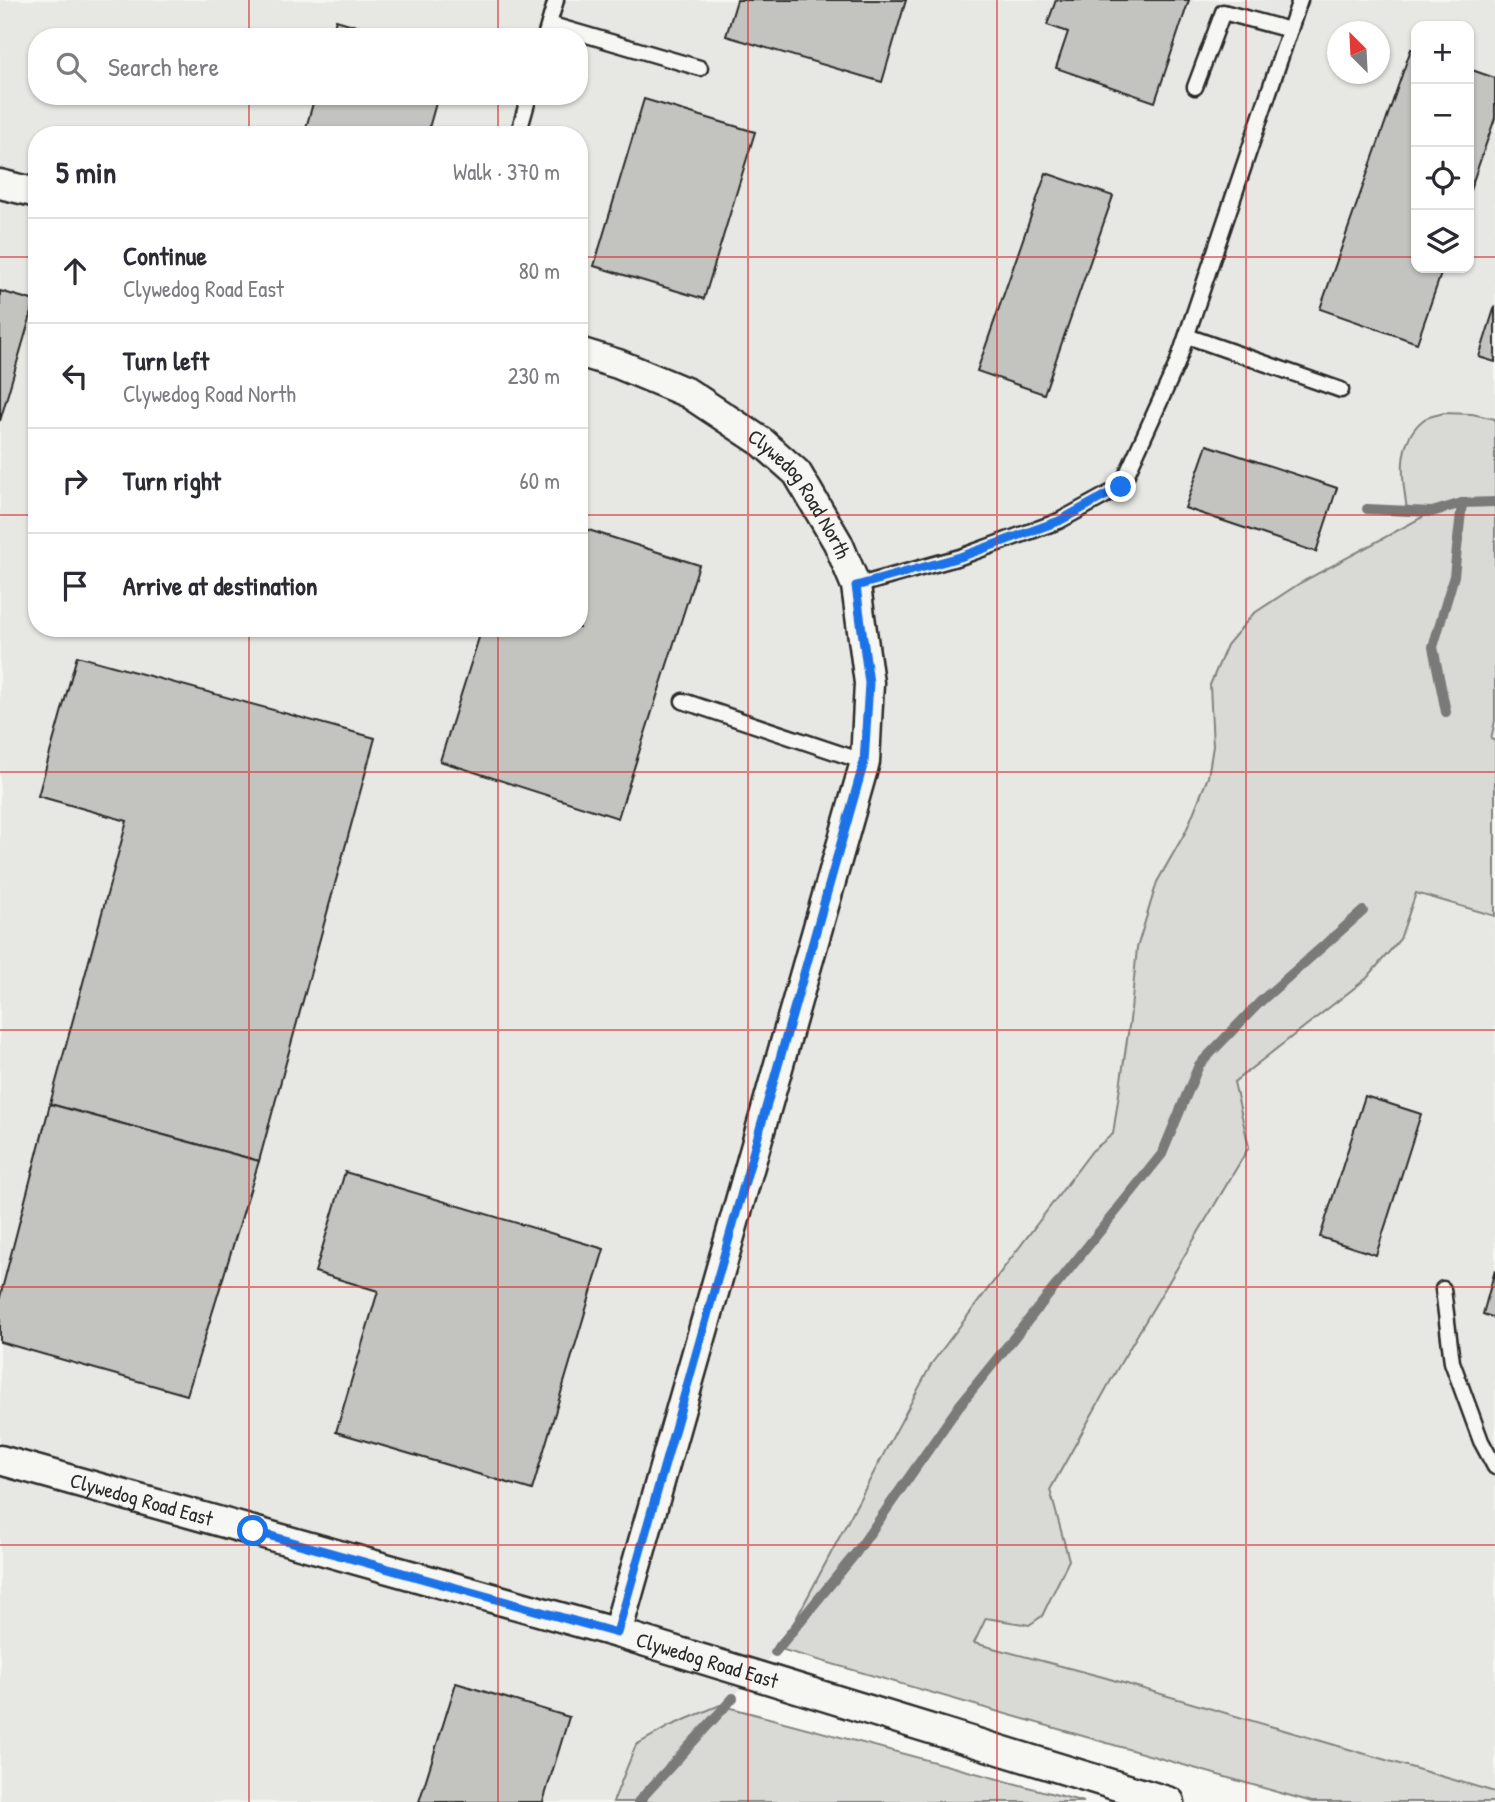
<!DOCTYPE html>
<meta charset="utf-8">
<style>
body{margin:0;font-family:"Patrick Hand",sans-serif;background:#f2f2f3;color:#2b2b33}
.controls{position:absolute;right:21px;top:21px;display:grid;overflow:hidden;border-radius:14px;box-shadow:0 2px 5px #0004}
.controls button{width:63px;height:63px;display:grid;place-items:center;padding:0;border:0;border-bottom:2px solid #e1e1e2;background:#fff;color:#2b2b33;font:35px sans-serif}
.compass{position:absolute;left:1327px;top:21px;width:63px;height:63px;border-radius:50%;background:#fff;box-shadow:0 2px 5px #0004;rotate:336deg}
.stop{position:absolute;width:21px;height:21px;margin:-16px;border:5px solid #1a73e8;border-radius:50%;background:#fff}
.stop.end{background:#1a73e8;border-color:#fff;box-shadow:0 2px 7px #0008}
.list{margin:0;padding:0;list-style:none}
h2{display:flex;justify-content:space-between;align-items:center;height:91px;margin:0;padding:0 28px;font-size:30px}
h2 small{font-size:23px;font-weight:400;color:#7c7c81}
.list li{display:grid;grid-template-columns:46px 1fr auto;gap:21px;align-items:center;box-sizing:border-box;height:105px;padding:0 28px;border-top:2px solid #e1e1e2}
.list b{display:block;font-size:26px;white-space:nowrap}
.list p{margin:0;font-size:23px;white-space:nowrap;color:#7c7c81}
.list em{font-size:23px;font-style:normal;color:#7c7c81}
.icon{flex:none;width:38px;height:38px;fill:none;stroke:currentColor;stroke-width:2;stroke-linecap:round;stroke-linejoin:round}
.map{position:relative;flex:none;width:1495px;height:1802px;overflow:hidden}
.search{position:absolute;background:#fff;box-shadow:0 2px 5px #0004;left:28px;top:28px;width:560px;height:77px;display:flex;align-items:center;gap:18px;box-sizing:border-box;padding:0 24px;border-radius:28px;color:#7c7c81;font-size:26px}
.panel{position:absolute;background:#fff;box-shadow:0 2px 5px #0004;left:28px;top:126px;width:560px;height:511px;border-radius:28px}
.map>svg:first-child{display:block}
.built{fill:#e7e7e3;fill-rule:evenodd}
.green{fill:#d9d9d5;stroke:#828280;stroke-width:2}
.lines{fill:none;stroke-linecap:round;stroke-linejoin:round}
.stream{stroke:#7a7a78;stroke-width:10}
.building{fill:#c3c3c0;stroke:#2b2b2b;stroke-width:2}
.service-casing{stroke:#2b2b2b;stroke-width:19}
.minor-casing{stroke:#2b2b2b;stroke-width:33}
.service{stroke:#f6f6f2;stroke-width:14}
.minor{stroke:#f6f6f2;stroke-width:28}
.route{stroke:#1a73e8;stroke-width:9}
.grid{fill:none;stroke:#d62828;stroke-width:2;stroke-opacity:0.55}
.labels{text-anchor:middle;stroke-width:5;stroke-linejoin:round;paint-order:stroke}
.street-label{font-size:21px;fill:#2b2b2b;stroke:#f6f6f2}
</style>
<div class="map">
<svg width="1495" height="1802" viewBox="0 0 1495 1802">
<rect width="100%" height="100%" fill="#f6f6f2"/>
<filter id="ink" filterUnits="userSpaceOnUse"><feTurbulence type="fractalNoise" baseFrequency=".0143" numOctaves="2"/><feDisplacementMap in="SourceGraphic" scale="14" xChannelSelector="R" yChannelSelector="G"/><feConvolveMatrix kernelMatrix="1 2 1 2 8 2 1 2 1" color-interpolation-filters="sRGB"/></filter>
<g filter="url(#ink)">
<!-- built -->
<path class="built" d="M0 0H1495V1802L780 1646 638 1802H0ZM1416 26H1469V268H1416ZM1338 32H1380V74H1338ZM37 37H579V96H37ZM37 135H579V628H37Z"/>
<!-- green -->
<g class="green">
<path d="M1444 413 1472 414 1495 419V721L1491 739 1495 741V916L1416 893 1400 939 1367 978 1234 1082 1249 1147 1120 1364 1050 1490 1069 1560 1042 1616 1029 1625 986 1618 974 1643 1103 1677 1495 1792V1802H1312L780 1649 932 1363 1092 1151 1113 1134 1130 1020 1137 948 1157 882 1186 831 1208 777 1213 746 1210 685 1227 645 1253 614 1300 583 1430 513 1407 509C1402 480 1396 442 1423 420 1428 416 1438 415 1444 413Z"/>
<path d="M720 1705 1084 1802H613L636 1745 670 1726Z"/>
</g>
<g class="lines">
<!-- stream -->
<g class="stream">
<path d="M1367 509 1432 512 1462 503 1495 502"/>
<path d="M1446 712 1433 647 1454 576 1462 503"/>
<path d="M775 1652 856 1553 959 1406 1162 1154 1199 1065 1261 1001 1363 911"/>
<path d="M638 1802 733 1698"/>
</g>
</g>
<!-- building -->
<g class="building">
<path d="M737 0H906L882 82 726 36Z"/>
<path d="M1056 0H1189L1155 102 1056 68 1068 32 1047 25Z"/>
<path d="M336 20 394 37H331Z"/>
<path d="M1411 49 1416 51V268H1443L1417 343 1320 309Z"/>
<path d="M1469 69 1495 78V118L1469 193Z"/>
<path d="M315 96H438L427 135H304Z"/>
<path d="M644 99 755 132 704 299 594 266Z"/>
<path d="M1046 173 1113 196 1044 394 977 371Z"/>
<path d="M0 291 35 301 0 421Z"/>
<path d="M1495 306V362L1479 357Z"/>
<path d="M1207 445 1337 488 1316 552 1185 508Z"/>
<path d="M579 527 699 565 618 818 440 761 482 628H579Z"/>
<path d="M77 656 375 738 259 1161 50 1104 127 821 38 796Z"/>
<path d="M1365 1096 1421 1114 1376 1255 1320 1237Z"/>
<path d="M50 1104 259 1161 187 1395 0 1342V1297Z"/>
<path d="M345 1172 604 1249 532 1490 336 1432 378 1291 315 1272Z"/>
<path d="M1495 1270V1318L1483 1314Z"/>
<path d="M456 1683 569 1717 543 1802H419Z"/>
</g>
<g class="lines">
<defs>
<g id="service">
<path d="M549 24 700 68"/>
<path d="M545 37 556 0"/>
<path d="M1195 87 1223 12 1290 30"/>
<path d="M518 135 529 96"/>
<path d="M1187 336 1341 390"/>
<path d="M856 586 960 557 1059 521 1121 487 1177 364 1300 0"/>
<path d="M683 701 865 762"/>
<path d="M1443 1289 1452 1362 1481 1441 1495 1467"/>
</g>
<g id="minor">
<path d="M0 184 37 193"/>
<path id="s1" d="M579 352 618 364 688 393 762 442 797 473 838 543 856 586 869 683 865 762 617 1633"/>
<path id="s2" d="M0 1460 617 1633 1170 1802"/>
</g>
</defs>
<!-- service casing -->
<use href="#service" class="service-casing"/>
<!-- minor casing -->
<use href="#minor" class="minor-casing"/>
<!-- service -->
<use href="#service" class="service"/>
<!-- minor -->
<use href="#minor" class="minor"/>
</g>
</g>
<g class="lines" filter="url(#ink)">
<!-- route -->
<path class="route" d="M253 1531 617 1633 864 762 869 683 856 586 960 557 1059 521 1121 487"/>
</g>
<!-- grid -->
<path class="grid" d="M249 0V37M498 0V37M748 0V1802M997 0V1802M1246 0V1802M249 96V135M498 96V135M0 257H37M579 257H1416M1469 257H1495M0 515H37M579 515H1495M249 628V1802M498 628V1802M0 772H1495M0 1030H1495M0 1287H1495M0 1545H1495"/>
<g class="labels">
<!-- street labels -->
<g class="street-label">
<text dy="7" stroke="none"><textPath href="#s1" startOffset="270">Clywedog Road North</textPath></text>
<text dy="7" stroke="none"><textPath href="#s2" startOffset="147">Clywedog Road East</textPath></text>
<text dy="7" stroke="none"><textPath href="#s2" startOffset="735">Clywedog Road East</textPath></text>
</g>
</g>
</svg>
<div class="controls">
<button>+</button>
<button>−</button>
<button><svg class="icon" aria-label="locate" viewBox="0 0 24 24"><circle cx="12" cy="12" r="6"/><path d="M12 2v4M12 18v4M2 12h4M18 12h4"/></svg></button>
<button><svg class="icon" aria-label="layers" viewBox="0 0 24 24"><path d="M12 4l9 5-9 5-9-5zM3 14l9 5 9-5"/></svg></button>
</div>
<svg class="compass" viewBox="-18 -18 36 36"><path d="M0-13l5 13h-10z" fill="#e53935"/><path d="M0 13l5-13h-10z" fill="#7c7c81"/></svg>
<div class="stop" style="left:253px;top:1531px"></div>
<div class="stop end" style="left:1121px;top:487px"></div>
<div class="search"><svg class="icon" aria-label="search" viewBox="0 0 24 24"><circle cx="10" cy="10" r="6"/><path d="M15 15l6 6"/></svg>Search here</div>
<section class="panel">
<h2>5 min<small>Walk · 370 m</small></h2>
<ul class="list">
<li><svg class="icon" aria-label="ahead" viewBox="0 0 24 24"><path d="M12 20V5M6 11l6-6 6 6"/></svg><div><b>Continue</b><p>Clywedog Road East</p></div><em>80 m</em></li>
<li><svg class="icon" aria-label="left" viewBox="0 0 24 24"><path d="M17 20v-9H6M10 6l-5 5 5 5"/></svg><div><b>Turn left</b><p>Clywedog Road North</p></div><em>230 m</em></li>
<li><svg class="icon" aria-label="right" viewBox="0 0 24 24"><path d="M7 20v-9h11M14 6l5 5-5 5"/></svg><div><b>Turn right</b></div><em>60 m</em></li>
<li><svg class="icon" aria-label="arrive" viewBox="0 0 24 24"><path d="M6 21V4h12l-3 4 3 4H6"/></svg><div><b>Arrive at destination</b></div></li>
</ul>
</section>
</div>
